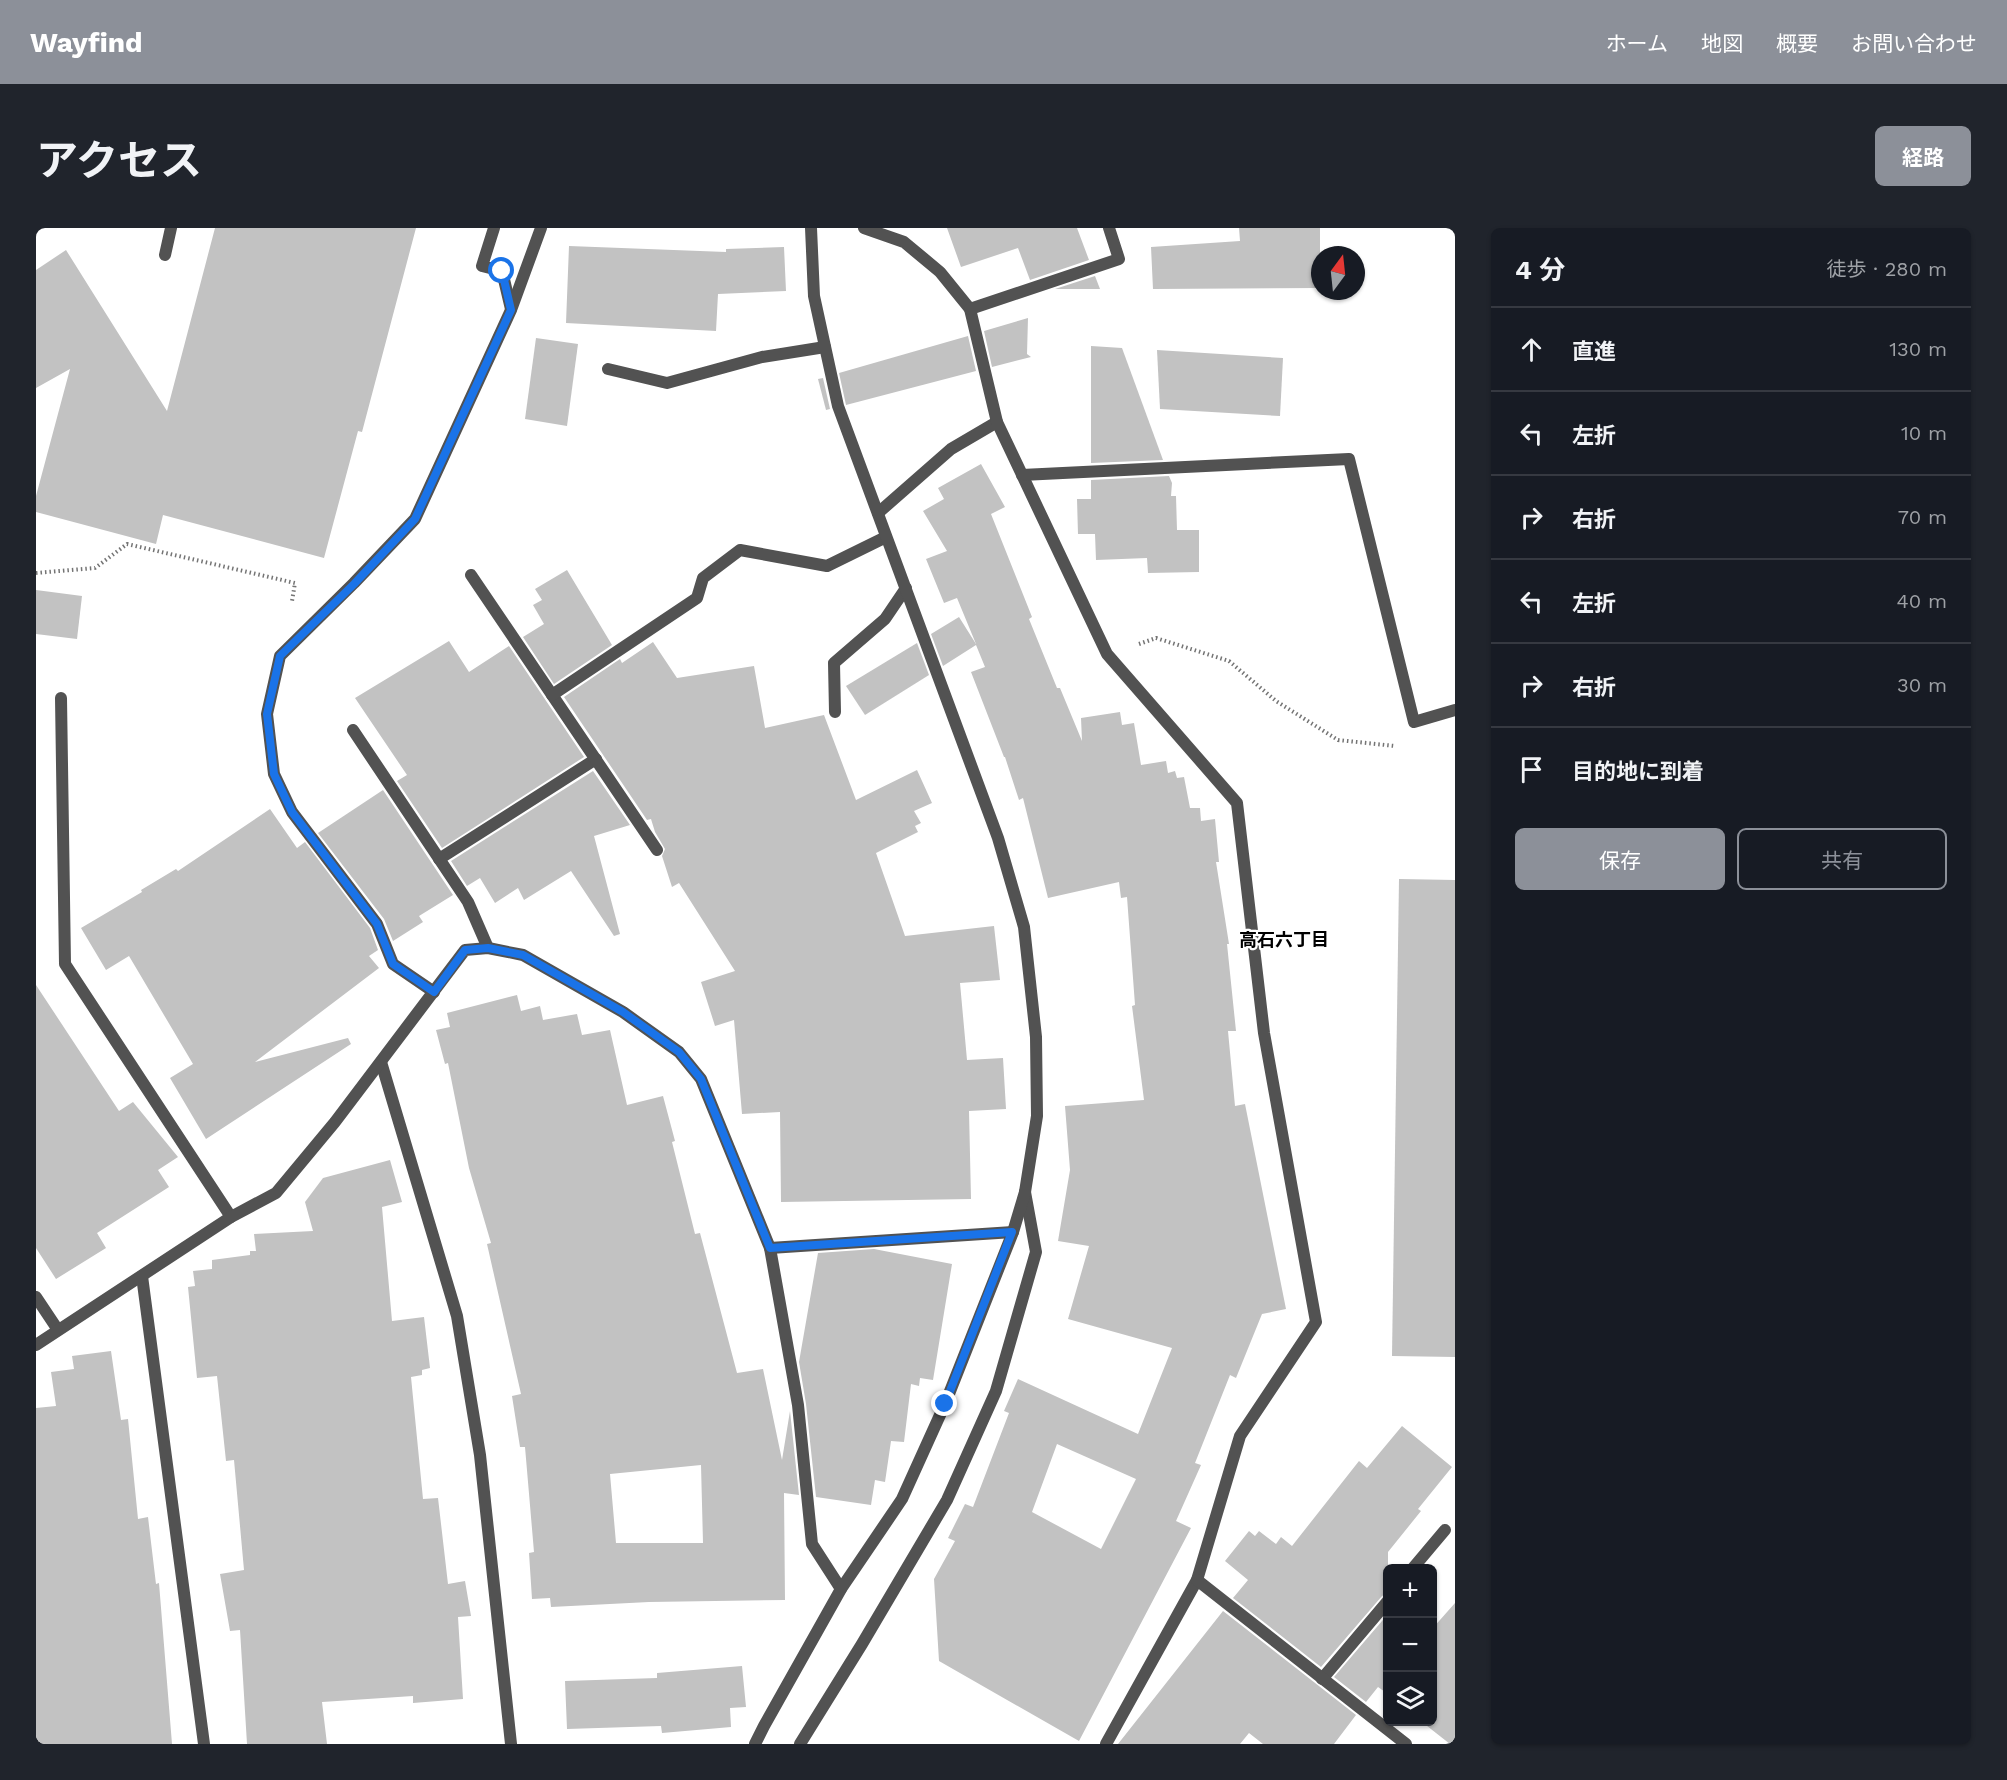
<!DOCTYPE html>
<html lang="ja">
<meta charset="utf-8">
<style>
body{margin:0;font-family:"Work Sans","Noto Sans JP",sans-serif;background:#20242c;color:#f1f3f6}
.controls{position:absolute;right:18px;bottom:18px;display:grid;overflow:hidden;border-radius:9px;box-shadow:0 2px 4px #0004}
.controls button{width:54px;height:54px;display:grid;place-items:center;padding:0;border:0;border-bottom:2px solid #363941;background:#171b24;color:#f1f3f6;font:30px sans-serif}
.compass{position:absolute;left:1275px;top:18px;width:54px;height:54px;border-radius:50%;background:#171b24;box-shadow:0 2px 4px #0004;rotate:15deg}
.stop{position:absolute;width:18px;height:18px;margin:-14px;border:4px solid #1a73e8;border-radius:50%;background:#fff}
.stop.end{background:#1a73e8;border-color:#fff;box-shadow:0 2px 6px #0008}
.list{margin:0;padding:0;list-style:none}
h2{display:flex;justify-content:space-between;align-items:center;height:78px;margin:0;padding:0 24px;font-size:26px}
h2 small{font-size:20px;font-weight:400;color:#9ea1a6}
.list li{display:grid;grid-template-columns:39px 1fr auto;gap:18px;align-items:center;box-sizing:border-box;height:84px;padding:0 24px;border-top:2px solid #363941}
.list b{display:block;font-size:22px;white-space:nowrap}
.list em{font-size:20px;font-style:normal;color:#9ea1a6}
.actions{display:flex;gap:12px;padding:18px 24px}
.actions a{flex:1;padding:14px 0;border:2px solid #8c9099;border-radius:9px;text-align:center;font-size:21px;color:#8c9099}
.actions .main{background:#8c9099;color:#fff}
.icon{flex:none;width:33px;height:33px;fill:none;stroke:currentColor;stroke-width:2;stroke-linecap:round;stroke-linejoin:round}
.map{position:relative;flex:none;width:1419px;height:1516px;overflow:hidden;border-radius:9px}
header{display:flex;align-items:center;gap:36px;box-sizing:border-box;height:84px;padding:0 30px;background:#8c9099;color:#fff}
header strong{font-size:28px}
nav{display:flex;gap:33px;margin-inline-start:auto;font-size:21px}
.intro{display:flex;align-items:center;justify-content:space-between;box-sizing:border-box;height:144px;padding:0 36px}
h1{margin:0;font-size:42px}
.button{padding:15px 27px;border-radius:9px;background:#8c9099;color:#fff;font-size:21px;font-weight:700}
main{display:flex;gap:36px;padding:0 36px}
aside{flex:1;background:#171b24;border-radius:9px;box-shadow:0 2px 4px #0004}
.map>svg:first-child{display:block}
.building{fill:#c2c2c2;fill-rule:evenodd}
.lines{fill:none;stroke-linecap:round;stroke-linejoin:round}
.path{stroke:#747474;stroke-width:4;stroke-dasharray:1.5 3;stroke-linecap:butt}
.service{stroke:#525252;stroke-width:12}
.minor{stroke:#525252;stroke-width:12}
.route{stroke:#1a73e8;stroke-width:8}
.labels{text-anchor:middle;stroke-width:4.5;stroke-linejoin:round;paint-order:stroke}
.neighbourhood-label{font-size:18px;font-weight:bold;fill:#000;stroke:#fff}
</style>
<header>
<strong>Wayfind</strong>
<nav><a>ホーム</a><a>地図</a><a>概要</a><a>お問い合わせ</a></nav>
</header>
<div class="intro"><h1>アクセス</h1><a class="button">経路</a></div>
<main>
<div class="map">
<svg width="1419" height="1516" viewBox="0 0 1419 1516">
<rect width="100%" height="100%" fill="#fff"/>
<!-- building -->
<g class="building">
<path d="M179 0H380L326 204 322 203 288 330 127 287 120 316 0 284V268L34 141 0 160V42L30 22 131 183Z"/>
<path d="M911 0H1041L1053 32 994 52 982 20 925 39Z"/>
<path d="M1203 0H1284V60L1117 61 1115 19 1204 13Z"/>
<path d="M533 18 690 24V21L748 19 750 63 682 66 680 103 530 95Z"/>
<path d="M1059 48 1064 61H1019Z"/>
<path d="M992 90 991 126 995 129 956 139 948 103Z"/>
<path d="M932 108 940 143 810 177 803 145Z"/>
<path d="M500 110 542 116 531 198 489 191Z"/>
<path d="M1055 118 1086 120 1127 232 1055 235Z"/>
<path d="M1121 122 1247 130 1244 188 1124 181Z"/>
<path d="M787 150 794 181 790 182 782 151Z"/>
<path d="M945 236 969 279 955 286 996 389 993 391 1021 460H1024L1046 513 1045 490 1084 484 1086 497 1098 495 1105 537 1130 533 1132 545 1139 543 1141 550 1148 549 1154 580H1164L1165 593 1179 591 1183 634H1180L1193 716H1191L1200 803H1192L1199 878 1209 876 1250 1081 1226 1086 1200 1150 1194 1147 1159 1235 1165 1237 1140 1293 1155 1300 1043 1513 903 1433 898 1351 919 1313 912 1310 929 1276 937 1279 973 1185 968 1183 982 1151 1102 1206 1136 1120 1032 1091 1053 1018 1022 1013 1034 942 1029 878 1108 872 1096 778 1099 777 1091 669 1085 670 1083 654 1012 670 987 570 983 572 969 529H968L935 444 949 439 940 417 907 438 895 406 923 389 940 416 921 370 908 375 890 331 911 323 887 283 908 271 902 260ZM1021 1216 1100 1251 1065 1321 996 1284Z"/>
<path d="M1133 248 1136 255 1135 268H1140L1141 302H1163V344L1112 345 1111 330 1060 332 1059 306H1042L1041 271H1055V252Z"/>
<path d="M531 342 576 417 518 456 487 409 508 396 497 377 506 372 499 361Z"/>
<path d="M0 362 46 368 41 411 0 406Z"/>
<path d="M413 413 433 444 473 418 548 529 406 620 361 553 371 547 319 470Z"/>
<path d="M617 414 641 450 718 438 729 500 788 487 820 572 881 542 896 575 878 583 885 595 879 598 882 604 840 625 869 708 958 698 964 752 924 755 931 832 967 830 970 881 933 883 935 971 745 974 744 884 706 886 698 792 679 798 665 754 699 743 643 655 636 659 626 628 629 621 619 604 615 591 611 592 528 469 584 431 586 435Z"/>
<path d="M881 415 893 447 829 487 810 458Z"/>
<path d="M557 543 594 597 558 608 584 706 578 708 535 643 488 672 482 660 459 675 444 650 431 658 415 633Z"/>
<path d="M347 562 417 667 383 688 387 694 357 713 348 691 282 605Z"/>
<path d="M234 581 261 620 269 614 334 700 342 722 333 728 343 740 219 834 312 810 315 816 170 911 134 850 157 836 93 728 70 742 45 700 106 664 105 662 140 641 142 643Z"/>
<path d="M1363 651 1419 652V1129L1356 1128Z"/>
<path d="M0 757 83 883 97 874 142 929 122 942 133 959 61 1005 70 1020 20 1051 0 1020Z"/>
<path d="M481 767 485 783 504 778 507 792 541 786 546 807 574 802 591 877 627 868 639 913 636 914 659 1006 664 1005 701 1145 727 1141 746 1232 754 1183 763 1267 748 1265 749 1372 613 1374 515 1379 514 1370 496 1371 493 1325 498 1324 489 1219H484L476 1168 485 1166 451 1016 455 1015 433 940 412 835 409 836 400 802 414 799 411 785ZM665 1237 667 1315H580L574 1246Z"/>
<path d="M354 932 366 974 346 979 356 1093 388 1089 394 1140 386 1142V1147L375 1149 387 1271 402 1270 412 1356 429 1353 435 1388 422 1389 427 1471 377 1475V1468L286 1474 291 1516H211L204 1402 194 1403 184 1346 208 1342 198 1232 190 1233 181 1148 161 1150 152 1059 159 1058 157 1043 176 1041V1032L214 1027V1023H220L218 1006 277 1003 269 974 287 950Z"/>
<path d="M838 1021 916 1036 897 1152 884 1150 883 1158 875 1156 868 1214 855 1213 849 1254 839 1252 835 1277 780 1269 770 1176 763 1134 782 1025Z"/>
<path d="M75 1123 85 1192 92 1191 102 1291 112 1289 120 1356 123 1355 136 1516H0V1180L20 1178 15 1144 38 1141 36 1128Z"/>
<path d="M1366 1198 1416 1239 1382 1281 1385 1283 1352 1324V1365L1346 1368 1285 1439 1197 1370 1212 1352 1189 1333 1213 1303 1219 1308 1223 1303 1240 1316 1245 1309 1256 1318 1323 1233 1331 1240Z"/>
<path d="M1419 1375V1516H1414L1386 1494H1396V1401Z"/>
<path d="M1187 1383 1320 1487 1298 1516H1227L1213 1505 1204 1516H1082Z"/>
<path d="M1352 1386V1466L1342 1459 1330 1474 1298 1449Z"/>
<path d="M706 1438 710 1479 694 1480 695 1499 626 1505 625 1498 531 1501 529 1453 621 1450V1445Z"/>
</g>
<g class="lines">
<!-- path -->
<g class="path">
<path d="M0 345 59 340 91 316 259 355 256 373"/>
<path d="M1103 416 1120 410 1193 433 1240 473 1302 512 1359 518"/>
</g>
<!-- service -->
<g class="service">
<path d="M458 0 446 38 466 43 475 81"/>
<path d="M129 27 135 0"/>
<path d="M572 141 631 155 726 129 789 119"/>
<path d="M842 285 915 221 961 194"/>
<path d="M25 470 29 736 195 989"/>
<path d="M799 484 798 435 849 391 870 360"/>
<path d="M403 631 560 531"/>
<path d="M398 764 357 736 341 696 256 584 238 546 231 486 244 428 318 355 379 291 475 82 505 0"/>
<path d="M734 1020 977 1004"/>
<path d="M0 1069 22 1102"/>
<path d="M1377 1340 1409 1302"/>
<path d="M1286 1451 1352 1373"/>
<path d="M764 1516 826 1416 911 1272 960 1163 1000 1024 989 964"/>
</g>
<!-- minor -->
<g class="minor">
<path d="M828 0 868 14 904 44 934 81 961 194 1071 426 1201 575 1228 805 1280 1094 1204 1208 1161 1352 1070 1516"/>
<path d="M934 81 1083 31 1073 0"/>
<path d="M986 247 1313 231 1378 494 1419 482"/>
<path d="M435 347 621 622"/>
<path d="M516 467 661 370 667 350 704 322 791 338 850 309"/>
<path d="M317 502 432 674 452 720"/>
<path d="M345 834 421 1088 444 1227 475 1516"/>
<path d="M106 1048 168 1516"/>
<path d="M0 1117 195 989 240 965 299 894 429 722 452 720 487 727 587 784 643 824 665 851 734 1020 762 1177 776 1316 805 1361"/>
<path d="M1161 1352 1370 1516"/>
<path d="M719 1516 728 1498 805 1361 866 1271 909 1176 977 1004 989 964 1001 888 1000 809 988 699 962 610 802 178 778 68 775 0"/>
</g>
</g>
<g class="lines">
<!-- route -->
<path class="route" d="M466 43 475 82 379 291 318 356 244 428 231 486 238 546 256 584 341 696 357 736 398 764 429 722 452 720 487 727 587 784 643 824 665 851 734 1020 976 1004 909 1176"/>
</g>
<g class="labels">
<!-- neighbourhood labels -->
<g class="neighbourhood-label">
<text x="1248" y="718">高石六丁目</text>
</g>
</g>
</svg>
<div class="controls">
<button>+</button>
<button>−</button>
<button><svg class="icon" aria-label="layers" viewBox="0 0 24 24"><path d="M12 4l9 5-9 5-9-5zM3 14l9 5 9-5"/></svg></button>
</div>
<svg class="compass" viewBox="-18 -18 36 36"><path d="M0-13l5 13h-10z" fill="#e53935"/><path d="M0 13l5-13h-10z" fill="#9ea1a6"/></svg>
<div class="stop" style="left:466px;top:43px"></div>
<div class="stop end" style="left:909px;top:1176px"></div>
</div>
<aside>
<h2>4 分<small>徒歩 · 280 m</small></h2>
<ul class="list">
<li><svg class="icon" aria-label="ahead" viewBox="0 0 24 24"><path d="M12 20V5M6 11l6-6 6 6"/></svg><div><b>直進</b></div><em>130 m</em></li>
<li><svg class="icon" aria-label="left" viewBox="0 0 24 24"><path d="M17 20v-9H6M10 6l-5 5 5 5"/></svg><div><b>左折</b></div><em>10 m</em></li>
<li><svg class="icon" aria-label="right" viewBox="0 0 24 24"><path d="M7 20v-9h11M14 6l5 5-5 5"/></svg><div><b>右折</b></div><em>70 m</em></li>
<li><svg class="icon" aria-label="left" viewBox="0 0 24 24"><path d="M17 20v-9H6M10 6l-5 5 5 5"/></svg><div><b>左折</b></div><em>40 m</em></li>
<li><svg class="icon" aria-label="right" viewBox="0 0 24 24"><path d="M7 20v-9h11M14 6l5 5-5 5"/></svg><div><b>右折</b></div><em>30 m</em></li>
<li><svg class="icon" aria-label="arrive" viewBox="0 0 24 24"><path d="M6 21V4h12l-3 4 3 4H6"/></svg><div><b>目的地に到着</b></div></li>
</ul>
<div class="actions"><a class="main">保存</a><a>共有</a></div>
</aside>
</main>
